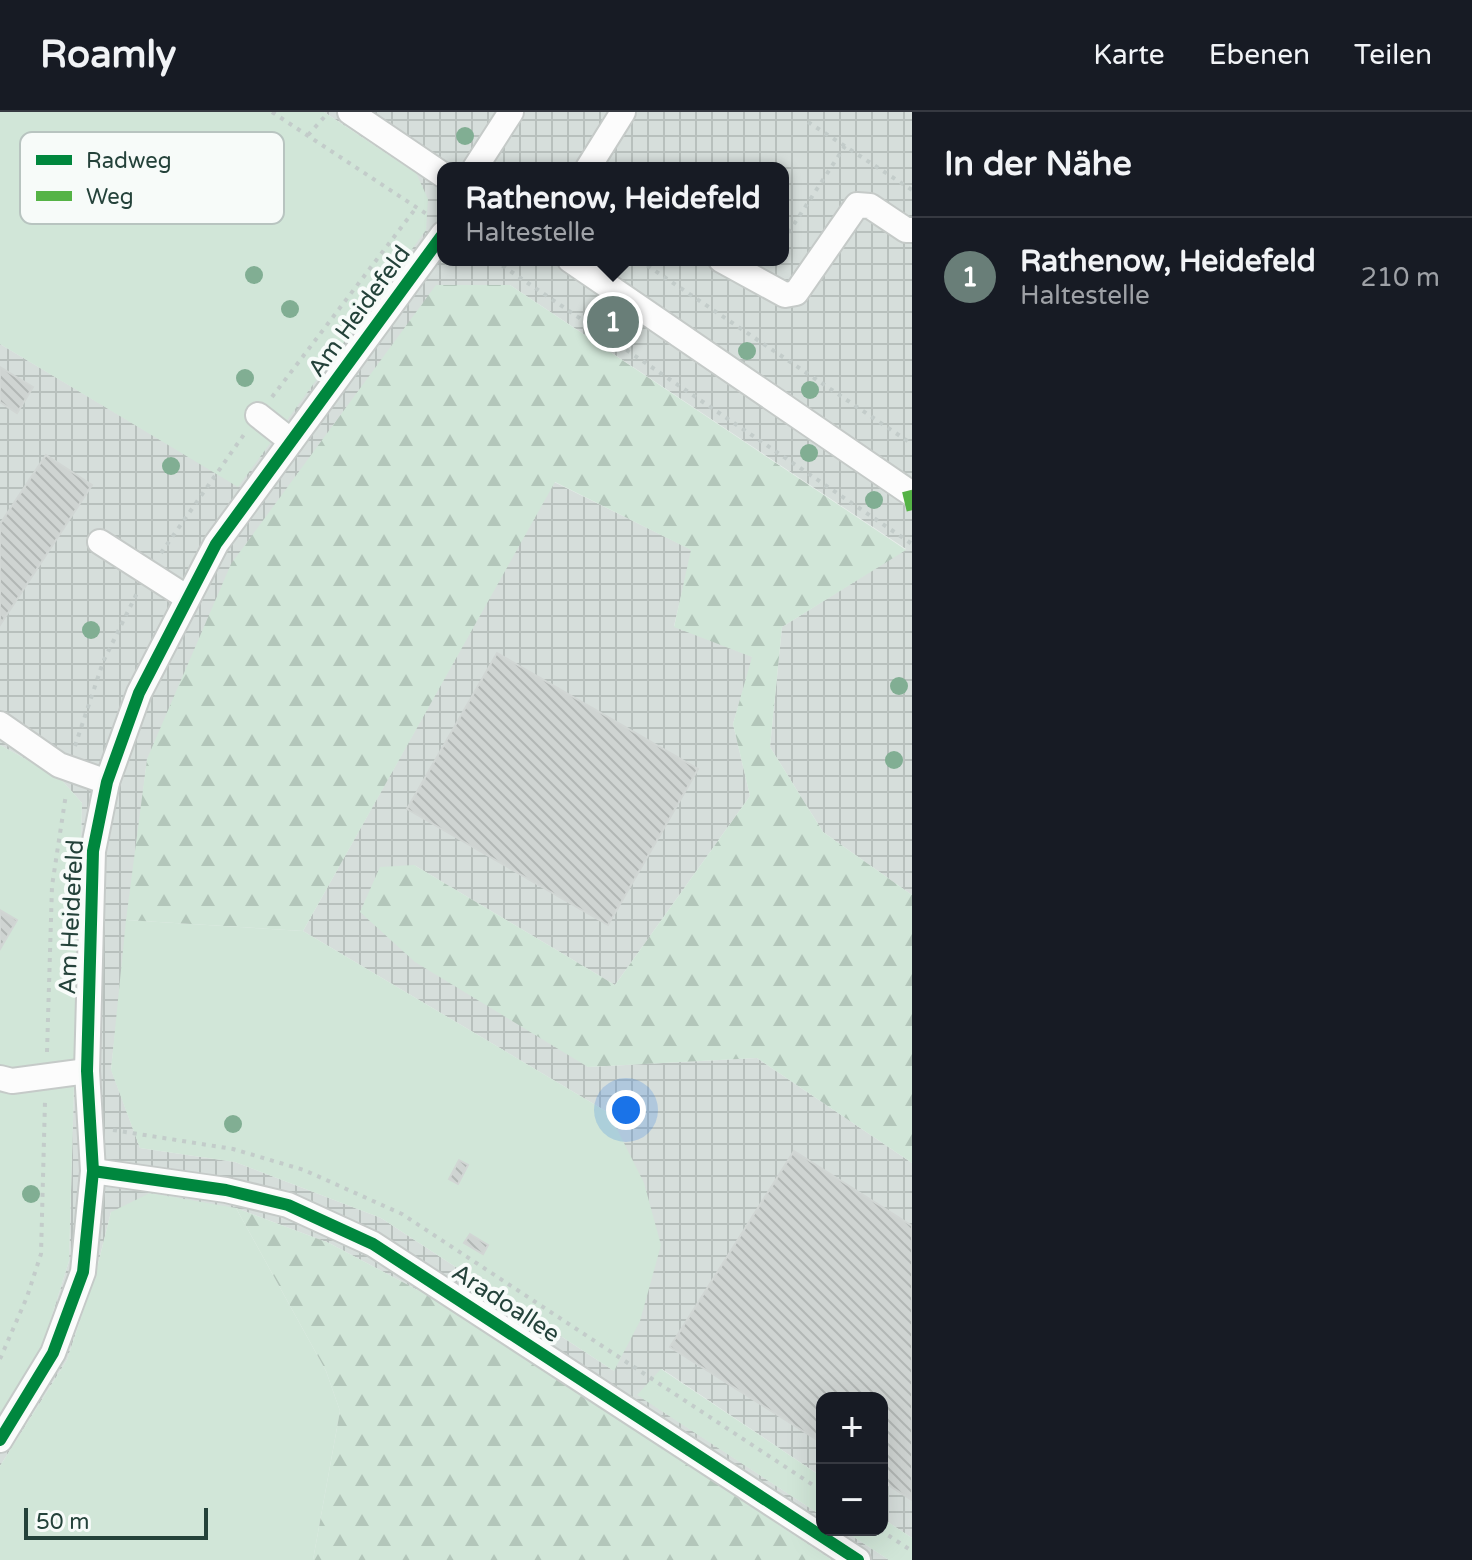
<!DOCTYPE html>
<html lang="de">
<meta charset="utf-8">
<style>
body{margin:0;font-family:"Varela Round",sans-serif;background:#20242c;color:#f1f3f6}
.controls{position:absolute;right:24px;bottom:24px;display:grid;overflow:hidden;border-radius:16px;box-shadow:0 8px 32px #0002}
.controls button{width:72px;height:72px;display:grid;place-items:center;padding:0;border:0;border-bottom:2px solid #363941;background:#171b24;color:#f1f3f6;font:40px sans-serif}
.scale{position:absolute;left:24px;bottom:20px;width:184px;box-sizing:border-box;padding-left:8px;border:4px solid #24423a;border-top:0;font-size:22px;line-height:28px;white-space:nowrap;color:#24423a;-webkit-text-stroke:6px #f7fbf9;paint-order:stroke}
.you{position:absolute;left:626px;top:998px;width:28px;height:28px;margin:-20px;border:6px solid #fff;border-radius:50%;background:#1a73e8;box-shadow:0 0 0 12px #1a73e833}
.badge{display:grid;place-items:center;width:52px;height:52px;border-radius:50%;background:#697e78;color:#fff;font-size:26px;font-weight:700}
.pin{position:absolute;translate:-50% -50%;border:4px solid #fff;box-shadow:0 2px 8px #0006}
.popup{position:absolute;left:437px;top:50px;width:352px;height:104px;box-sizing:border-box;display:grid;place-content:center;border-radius:16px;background:#171b24;filter:drop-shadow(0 2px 6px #0005);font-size:26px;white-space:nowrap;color:#9ea1a6}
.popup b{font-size:30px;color:#f1f3f6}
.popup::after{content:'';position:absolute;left:50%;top:100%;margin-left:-16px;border:16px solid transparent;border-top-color:#171b24}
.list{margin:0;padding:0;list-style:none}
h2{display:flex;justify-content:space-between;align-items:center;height:104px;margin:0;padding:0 32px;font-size:34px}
h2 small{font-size:26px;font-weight:400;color:#9ea1a6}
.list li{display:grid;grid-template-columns:52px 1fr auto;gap:24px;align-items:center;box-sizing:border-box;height:120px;padding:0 32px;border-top:2px solid #363941}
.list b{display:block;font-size:30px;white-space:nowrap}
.list p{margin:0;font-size:26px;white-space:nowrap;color:#9ea1a6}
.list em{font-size:26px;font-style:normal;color:#9ea1a6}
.map{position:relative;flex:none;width:912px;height:1448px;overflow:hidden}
header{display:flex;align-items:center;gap:48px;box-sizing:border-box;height:112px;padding:0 40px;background:#171b24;border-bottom:2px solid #363941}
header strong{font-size:38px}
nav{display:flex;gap:44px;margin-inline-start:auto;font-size:28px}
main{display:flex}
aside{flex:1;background:#171b24}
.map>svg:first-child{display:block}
.industrial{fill:url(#industrial-grid);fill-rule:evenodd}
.grass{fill:#d1e6d8}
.forest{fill:url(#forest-firs)}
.building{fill:url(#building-back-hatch);stroke:#d1d6d4;stroke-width:2}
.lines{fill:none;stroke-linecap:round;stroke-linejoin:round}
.minor-casing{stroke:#c5cac8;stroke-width:28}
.path{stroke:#c3ccca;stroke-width:4;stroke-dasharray:4 6;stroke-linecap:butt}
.minor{stroke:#fcfcfc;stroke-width:24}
.quiet{stroke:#55b346;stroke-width:10;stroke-dasharray:20 10;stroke-linecap:butt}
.cycleway-casing{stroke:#f7fbf9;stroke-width:17}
.cycleway{stroke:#00873e;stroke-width:12}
.tree{fill:#81ae93}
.labels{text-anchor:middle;stroke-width:8;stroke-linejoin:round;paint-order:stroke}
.street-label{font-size:24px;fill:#24423a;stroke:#f7fbf9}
.key{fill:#f7fbf9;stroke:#b8c4c0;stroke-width:2}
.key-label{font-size:22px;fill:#24423a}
</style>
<header>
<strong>Roamly</strong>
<nav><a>Karte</a><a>Ebenen</a><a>Teilen</a></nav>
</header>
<main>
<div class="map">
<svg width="912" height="1448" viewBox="0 0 912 1448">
<defs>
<pattern id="industrial-grid" width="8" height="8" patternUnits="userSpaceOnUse" patternTransform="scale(2)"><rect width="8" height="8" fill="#d6dedb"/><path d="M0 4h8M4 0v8" fill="none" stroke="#b8c0bd"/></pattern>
<pattern id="forest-firs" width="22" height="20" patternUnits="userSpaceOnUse" patternTransform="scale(2)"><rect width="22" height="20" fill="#d1e6d8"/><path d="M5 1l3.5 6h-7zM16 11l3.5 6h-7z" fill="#b3c6ba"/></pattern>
<pattern id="building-back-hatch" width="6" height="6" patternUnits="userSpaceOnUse" patternTransform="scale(2)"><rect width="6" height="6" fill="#cfd4d2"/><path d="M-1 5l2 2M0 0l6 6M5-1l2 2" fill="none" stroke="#b2b7b5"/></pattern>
</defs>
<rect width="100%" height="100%" fill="#e8edeb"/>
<!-- industrial -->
<path class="industrial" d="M324 0H912V783L823 720 770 635 782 515 906 437 510 173 147 647 111 957 140 1036 235 1050 381 1106 614 1259 609 1001 303 819 554 370 692 438 674 514 753 545 733 612 750 684 615 873 414 753 588 955 757 946 912 1051V1426L882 1406V1286H822V1365L662 1257 638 1283 822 1404V1418H843L889 1448H832L446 1193 329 1131 236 1096 111 1100 96 1160 67 1248 0 1354V1304L44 1229 69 1149 82 691 59 665 0 633V232L238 374 416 61ZM443 56H783V148H443Z"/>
<!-- grass -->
<g class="grass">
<path d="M0 0H324L416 61 428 87 426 118 238 375 0 232Z"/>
<path d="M0 633 59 665 82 691 69 1149 44 1229 0 1304Z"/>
<path d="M126 808 303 819 609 1001 644 1071 661 1133 640 1209 614 1259 381 1106 235 1050 140 1036 111 958Z"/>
<path d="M150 1081 236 1096 326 1259 340 1299 313 1448H0V1354L67 1248 96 1160 111 1100Z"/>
<path d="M661 1257 822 1365V1404L637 1283Z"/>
<path d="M882 1406 912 1426V1448H889L843 1418H882Z"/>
</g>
<!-- forest -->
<g class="forest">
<path d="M436 173H510L906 438 782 515 770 635 823 720 912 783V1051L757 946 588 955 415 850 360 800 380 755 414 753 615 873 750 684 733 612 752 545 674 515 691 438 555 370 303 819 126 808 147 647 231 452Z"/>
<path d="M236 1096 329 1131 446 1193 832 1448H313L340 1299 326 1259Z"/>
</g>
<!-- building -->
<g class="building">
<path d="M0 255 33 275 17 301 0 290Z"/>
<path d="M46 343 92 373 0 513V412Z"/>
<path d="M497 541 698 657 608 813 407 697Z"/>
<path d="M0 798 17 808 0 837Z"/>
<path d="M794 1039 912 1114V1388L882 1369V1286H822V1331L670 1235Z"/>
<path d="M459 1048 468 1053 458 1072 449 1067Z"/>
<path d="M470 1122 488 1133 483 1142 464 1131Z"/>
</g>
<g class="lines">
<defs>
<g id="minor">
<path d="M350 0 443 63"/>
<path d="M475 56 511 0"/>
<path d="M588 56 623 0"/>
<path d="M570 148 912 382"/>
<path d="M721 148 785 183 796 181 857 93 870 94 906 118H912"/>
<path d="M258 303 291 329"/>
<path d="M100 430 186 485"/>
<path d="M0 612 59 653 107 670"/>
<path d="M0 966 12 969 87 959"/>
<path d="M93 1059 226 1078 288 1093 373 1132 858 1448"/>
<path d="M0 1328 53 1241 83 1160 93 1059 87 959 93 739 107 670 139 581 216 432 443 122"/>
</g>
</defs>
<!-- minor casing -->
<use href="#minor" class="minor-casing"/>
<!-- path -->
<g class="path">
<path d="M272 0 428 103"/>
<path d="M808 10 912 78"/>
<path d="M308 23 328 1"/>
<path d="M783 129 845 34"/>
<path d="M494 148 912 432"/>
<path d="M639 148 912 332"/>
<path d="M272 285 416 96"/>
<path d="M161 441 245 321"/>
<path d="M75 634 103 550 138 479"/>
<path d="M47 940 52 774 66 682"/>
<path d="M113 1018 233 1037 304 1058 402 1102 822 1379"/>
<path d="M0 1247 27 1185 41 1142 45 989"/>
<path d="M880 1418 912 1439"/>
</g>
<!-- minor -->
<use href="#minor" class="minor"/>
<!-- quiet -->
<path class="quiet" d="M907 379 912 400"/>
<defs>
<g id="cycleway">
<path d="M93 1059 226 1078 288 1093 373 1132 858 1448"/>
<path d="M0 1328 53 1241 83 1160 93 1059 87 959 93 739 107 670 139 581 216 432 443 122"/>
</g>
</defs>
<!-- cycleway casing -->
<use href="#cycleway" class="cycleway-casing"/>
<!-- cycleway -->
<use href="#cycleway" class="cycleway"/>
</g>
<!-- trees -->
<g class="tree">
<circle cx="465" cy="24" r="9"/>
<circle cx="254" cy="163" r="9"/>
<circle cx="290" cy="197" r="9"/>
<circle cx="596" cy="204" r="9"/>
<circle cx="747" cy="239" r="9"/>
<circle cx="245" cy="266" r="9"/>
<circle cx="810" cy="278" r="9"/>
<circle cx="809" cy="341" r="9"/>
<circle cx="171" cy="354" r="9"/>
<circle cx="874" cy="388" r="9"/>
<circle cx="91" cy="518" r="9"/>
<circle cx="899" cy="574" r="9"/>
<circle cx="894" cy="648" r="9"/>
<circle cx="233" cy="1012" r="9"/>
<circle cx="31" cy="1082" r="9"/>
</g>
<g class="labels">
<!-- street labels -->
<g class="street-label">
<text transform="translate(359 199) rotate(-54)" y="8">Am Heidefeld</text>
<text transform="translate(71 805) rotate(-87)" y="8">Am Heidefeld</text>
<text transform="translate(506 1191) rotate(33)" y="8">Aradoallee</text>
</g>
</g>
<!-- legend -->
<rect x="20" y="20" width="264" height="92" rx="12" class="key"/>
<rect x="36" y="43" width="36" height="10" fill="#00873e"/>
<rect x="36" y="79" width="36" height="10" fill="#55b346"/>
<g class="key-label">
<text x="86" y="56">Radweg</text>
<text x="86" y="92">Weg</text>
</g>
</svg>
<div class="controls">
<button>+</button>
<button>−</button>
</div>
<div class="scale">50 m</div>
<div class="you"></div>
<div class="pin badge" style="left:613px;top:210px">1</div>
<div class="popup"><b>Rathenow, Heidefeld</b>Haltestelle</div>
</div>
<aside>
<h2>In der Nähe<small></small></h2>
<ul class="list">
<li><span class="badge">1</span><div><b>Rathenow, Heidefeld</b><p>Haltestelle</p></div><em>210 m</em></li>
</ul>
</aside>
</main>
